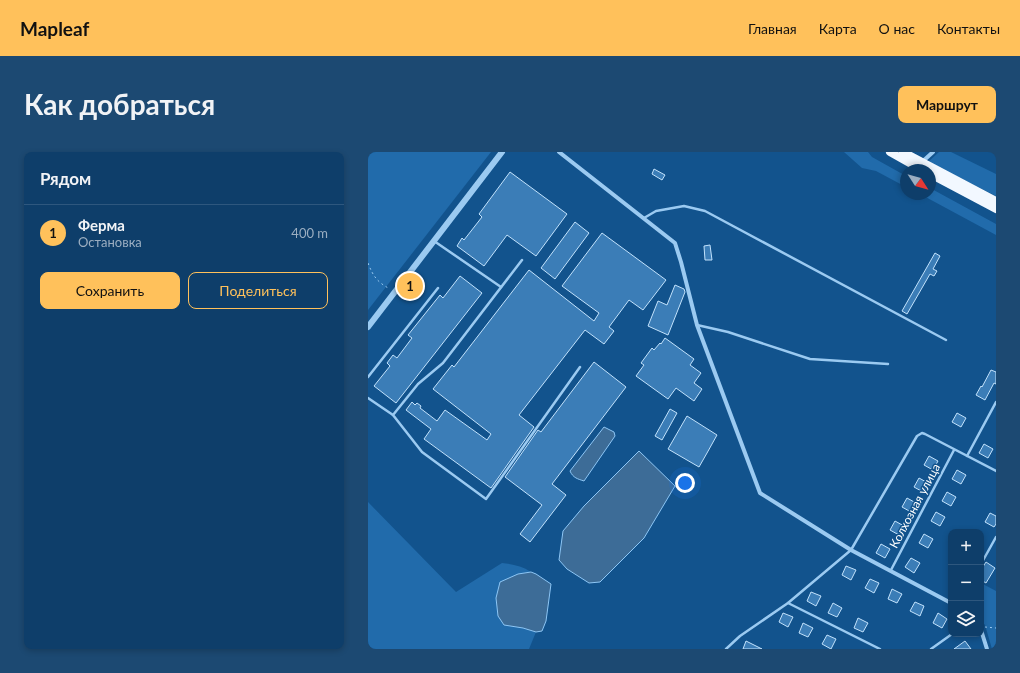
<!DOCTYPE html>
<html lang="ru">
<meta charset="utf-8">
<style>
body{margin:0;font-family:Lato,sans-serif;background:#1c4972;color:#f1f3f6}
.controls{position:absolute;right:12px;bottom:12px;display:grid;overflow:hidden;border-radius:8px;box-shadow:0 2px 6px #0003}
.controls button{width:36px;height:36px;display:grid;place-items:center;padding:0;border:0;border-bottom:1px solid #2e577e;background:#0e3e6a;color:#f1f3f6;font:20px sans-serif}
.compass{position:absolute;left:532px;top:12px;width:36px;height:36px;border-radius:50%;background:#0e3e6a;box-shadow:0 2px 6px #0003;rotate:126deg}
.you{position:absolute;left:317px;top:331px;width:14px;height:14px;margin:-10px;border:3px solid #fff;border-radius:50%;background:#1a73e8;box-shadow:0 0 0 6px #1a73e833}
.badge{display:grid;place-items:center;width:26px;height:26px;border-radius:50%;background:#ffc15b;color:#111;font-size:13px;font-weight:700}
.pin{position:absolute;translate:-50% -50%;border:2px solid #fff;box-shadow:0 1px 4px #0006}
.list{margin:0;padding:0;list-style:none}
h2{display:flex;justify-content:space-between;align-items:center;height:52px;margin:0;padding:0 16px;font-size:17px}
h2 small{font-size:13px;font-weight:400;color:#9baec1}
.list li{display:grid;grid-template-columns:26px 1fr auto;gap:12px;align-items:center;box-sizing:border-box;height:56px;padding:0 16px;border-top:1px solid #2e577e}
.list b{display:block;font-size:15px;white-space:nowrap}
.list p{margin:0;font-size:13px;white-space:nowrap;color:#9baec1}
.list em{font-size:13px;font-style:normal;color:#9baec1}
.actions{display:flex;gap:8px;padding:12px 16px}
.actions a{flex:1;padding:9px 0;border:1px solid #ffc15b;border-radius:8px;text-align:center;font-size:14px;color:#ffc15b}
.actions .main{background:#ffc15b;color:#111}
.icon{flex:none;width:22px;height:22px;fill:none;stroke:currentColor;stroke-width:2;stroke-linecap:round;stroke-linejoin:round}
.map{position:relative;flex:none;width:628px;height:497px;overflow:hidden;border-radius:8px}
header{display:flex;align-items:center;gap:24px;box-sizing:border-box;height:56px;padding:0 20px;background:#ffc15b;color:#111}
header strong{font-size:19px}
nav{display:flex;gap:22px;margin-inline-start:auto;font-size:14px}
.intro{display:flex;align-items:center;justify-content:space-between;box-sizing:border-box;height:96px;padding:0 24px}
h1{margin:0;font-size:28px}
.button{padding:10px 18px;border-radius:8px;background:#ffc15b;color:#111;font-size:14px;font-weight:700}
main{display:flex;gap:24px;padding:0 24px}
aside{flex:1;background:#0e3e6a;border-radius:8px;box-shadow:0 2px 6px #0003}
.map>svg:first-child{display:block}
.green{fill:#216bab}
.water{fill:#3d6c97;stroke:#8dc6f5}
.building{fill:#3b7db7;stroke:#c2e2fc}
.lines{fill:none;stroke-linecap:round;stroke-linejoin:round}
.path{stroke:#9bcaf1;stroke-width:1;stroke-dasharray:2 3;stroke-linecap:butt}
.service{stroke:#9bcaf1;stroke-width:2.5}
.minor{stroke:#9bcaf1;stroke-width:4}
.tertiary{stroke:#9bcaf1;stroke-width:6}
.trunk{stroke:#f2f8ff;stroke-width:8}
.labels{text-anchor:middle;stroke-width:3;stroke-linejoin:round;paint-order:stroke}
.street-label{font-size:12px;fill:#fff;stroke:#12538d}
</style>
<header>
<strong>Mapleaf</strong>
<nav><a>Главная</a><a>Карта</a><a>О нас</a><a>Контакты</a></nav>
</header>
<div class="intro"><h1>Как добраться</h1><a class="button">Маршрут</a></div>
<main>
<aside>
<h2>Рядом<small></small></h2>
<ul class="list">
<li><span class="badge">1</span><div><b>Ферма</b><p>Остановка</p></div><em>400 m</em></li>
</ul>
<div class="actions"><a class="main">Сохранить</a><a>Поделиться</a></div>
</aside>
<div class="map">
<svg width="628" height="497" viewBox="0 0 628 497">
<rect width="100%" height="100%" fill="#12538d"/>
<!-- green -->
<g class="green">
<path d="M0 0H123L0 158Z"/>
<path d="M476 0H500L504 5 538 24V35L508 19 494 16Z"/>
<path d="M571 0H583L628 22V44L560 10Z"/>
<path d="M562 36 628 72V83L552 42H562Z"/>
<path d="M0 350 88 440 134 411C144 412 154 414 163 420L150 422 155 476 168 480 161 497H0Z"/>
<path d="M613 431 628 439V497H624L617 473 613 468Z"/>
</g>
<!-- water -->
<g class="water">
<path d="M236 275 246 280 247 284 216 329C210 327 205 326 202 319Z"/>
<path d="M271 299 307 334 276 386 232 430 221 431 199 417 191 408 195 379 216 354Z"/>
<path d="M163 420 168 422 183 432 178 469 174 479 168 480 155 476 136 473 130 464 128 446 132 430 150 422Z"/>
</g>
<!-- building -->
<g class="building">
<path d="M286 17 297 23 294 28 284 22Z"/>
<path d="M142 20 199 62 168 104 139 83 116 114 89 94 94 86 96 88 114 65 111 62Z"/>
<path d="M207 70 221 81 187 127 173 116Z"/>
<path d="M234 81 298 128 275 158 261 148 241 175 246 179 236 192 217 178 151 263 166 275 123 336 56 287 63 277 38 258 44 250 47 253 49 251 53 254 52 256 69 269 77 258 119 288 123 282 65 237 84 213 86 215 161 118 226 169 231 161 194 134Z"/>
<path d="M342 93 344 108H337L336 94Z"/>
<path d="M567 101 572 104 565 117 569 119 566 124 562 122 539 162 534 159Z"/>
<path d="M92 124 114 141 28 251 6 234 22 214 19 211 25 203 29 206 44 186 40 183 72 143 75 146Z"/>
<path d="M307 133 316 137 317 140 300 183 280 174 290 149 299 153Z"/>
<path d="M297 186 326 207 322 213 333 221 326 231 334 237 326 249 308 236 300 247 268 224 276 213 273 211 284 196 286 198 292 191 293 192Z"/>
<path d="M226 210 258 235 184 332 198 343 162 390 152 382 174 353 137 325 170 278 173 280Z"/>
<path d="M623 218 628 220V232L626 231 617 248 608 243 613 234 614 235Z"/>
<path d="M302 257 309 261 294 288 287 284Z"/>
<path d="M589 261 598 266 593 275 584 270Z"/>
<path d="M319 264 349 283 339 301 331 315 300 297Z"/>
<path d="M616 292 625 297 620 306 611 301Z"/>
<path d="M561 304 570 309 565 318 556 313Z"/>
<path d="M589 318 598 323 593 332 584 327Z"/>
<path d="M551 326 560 331 555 340 546 335Z"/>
<path d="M579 340 588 345 583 354 574 349Z"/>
<path d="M539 346 548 351 543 360 534 355Z"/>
<path d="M568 360 577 365 572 374 563 369Z"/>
<path d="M622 361 628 364V372L626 375 617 370Z"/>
<path d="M527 369 536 374 531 383 522 378Z"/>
<path d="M556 382 565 387 560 396 551 391Z"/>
<path d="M513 392 522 397 517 406 508 401Z"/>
<path d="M543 406 552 411 546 421 537 415Z"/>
<path d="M618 410 627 416 618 431 613 428V418Z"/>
<path d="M478 414 488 418 483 428 474 423Z"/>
<path d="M502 427 511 431 506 441 497 436Z"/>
<path d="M524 437 534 442 529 451 520 447Z"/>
<path d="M443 440 453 444 448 454 439 449Z"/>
<path d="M547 450 556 454 552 464 542 459Z"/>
<path d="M465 451 474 456 469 465 460 461Z"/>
<path d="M415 461 425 465 420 475 411 470Z"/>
<path d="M570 461 579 467 574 476 565 471Z"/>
<path d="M490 466 500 471 495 480 486 476Z"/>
<path d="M435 471 445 476 440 485 431 481Z"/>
<path d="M459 483 468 487 463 497 454 492Z"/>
<path d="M378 489 394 497H375Z"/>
<path d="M597 489 603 497H586Z"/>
</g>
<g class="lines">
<!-- path -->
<g class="path">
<path d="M0 111C5 124 9 130 22 137"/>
<path d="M617 475 628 476"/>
</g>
<!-- service -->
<g class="service">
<path d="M276 66 288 59 316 54 337 59 578 188"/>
<path d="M66 89 133 135"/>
<path d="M154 108 75 211 50 232 25 263 54 300 118 347 212 215"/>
<path d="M329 173 360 180 442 207 520 212"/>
<path d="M0 225 70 136"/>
<path d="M0 246 25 263"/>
<path d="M599 304 628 250"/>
<path d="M613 412 628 385"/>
<path d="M523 418 586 298"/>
<path d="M420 451 512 497"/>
<path d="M358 497 372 484 420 451 483 398 549 284 554 281 557 282 628 319"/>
<path d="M563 497 584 482"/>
</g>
<!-- minor -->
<g class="minor">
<path d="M191 0 307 91 313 110 329 173 392 341 483 398 583 451"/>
<path d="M554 10 565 0"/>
<path d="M613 478 619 497"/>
</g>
<!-- tertiary -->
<path class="tertiary" d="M0 175 134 0"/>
<!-- trunk -->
<g class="trunk">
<path d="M522 0 554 18"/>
<path d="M535 0 628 49"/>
<path d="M562 22 628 57"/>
</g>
</g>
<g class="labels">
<!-- street labels -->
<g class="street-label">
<text transform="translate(547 354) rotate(-62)" y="4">Колхозная улица</text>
</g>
</g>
</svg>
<div class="controls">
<button>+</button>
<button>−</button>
<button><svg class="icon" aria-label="layers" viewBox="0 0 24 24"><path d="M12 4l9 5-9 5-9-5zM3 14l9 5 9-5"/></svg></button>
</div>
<svg class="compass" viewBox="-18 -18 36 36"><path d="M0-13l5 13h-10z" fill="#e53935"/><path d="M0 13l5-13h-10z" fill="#9baec1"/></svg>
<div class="you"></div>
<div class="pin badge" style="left:42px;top:134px">1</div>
</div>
</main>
